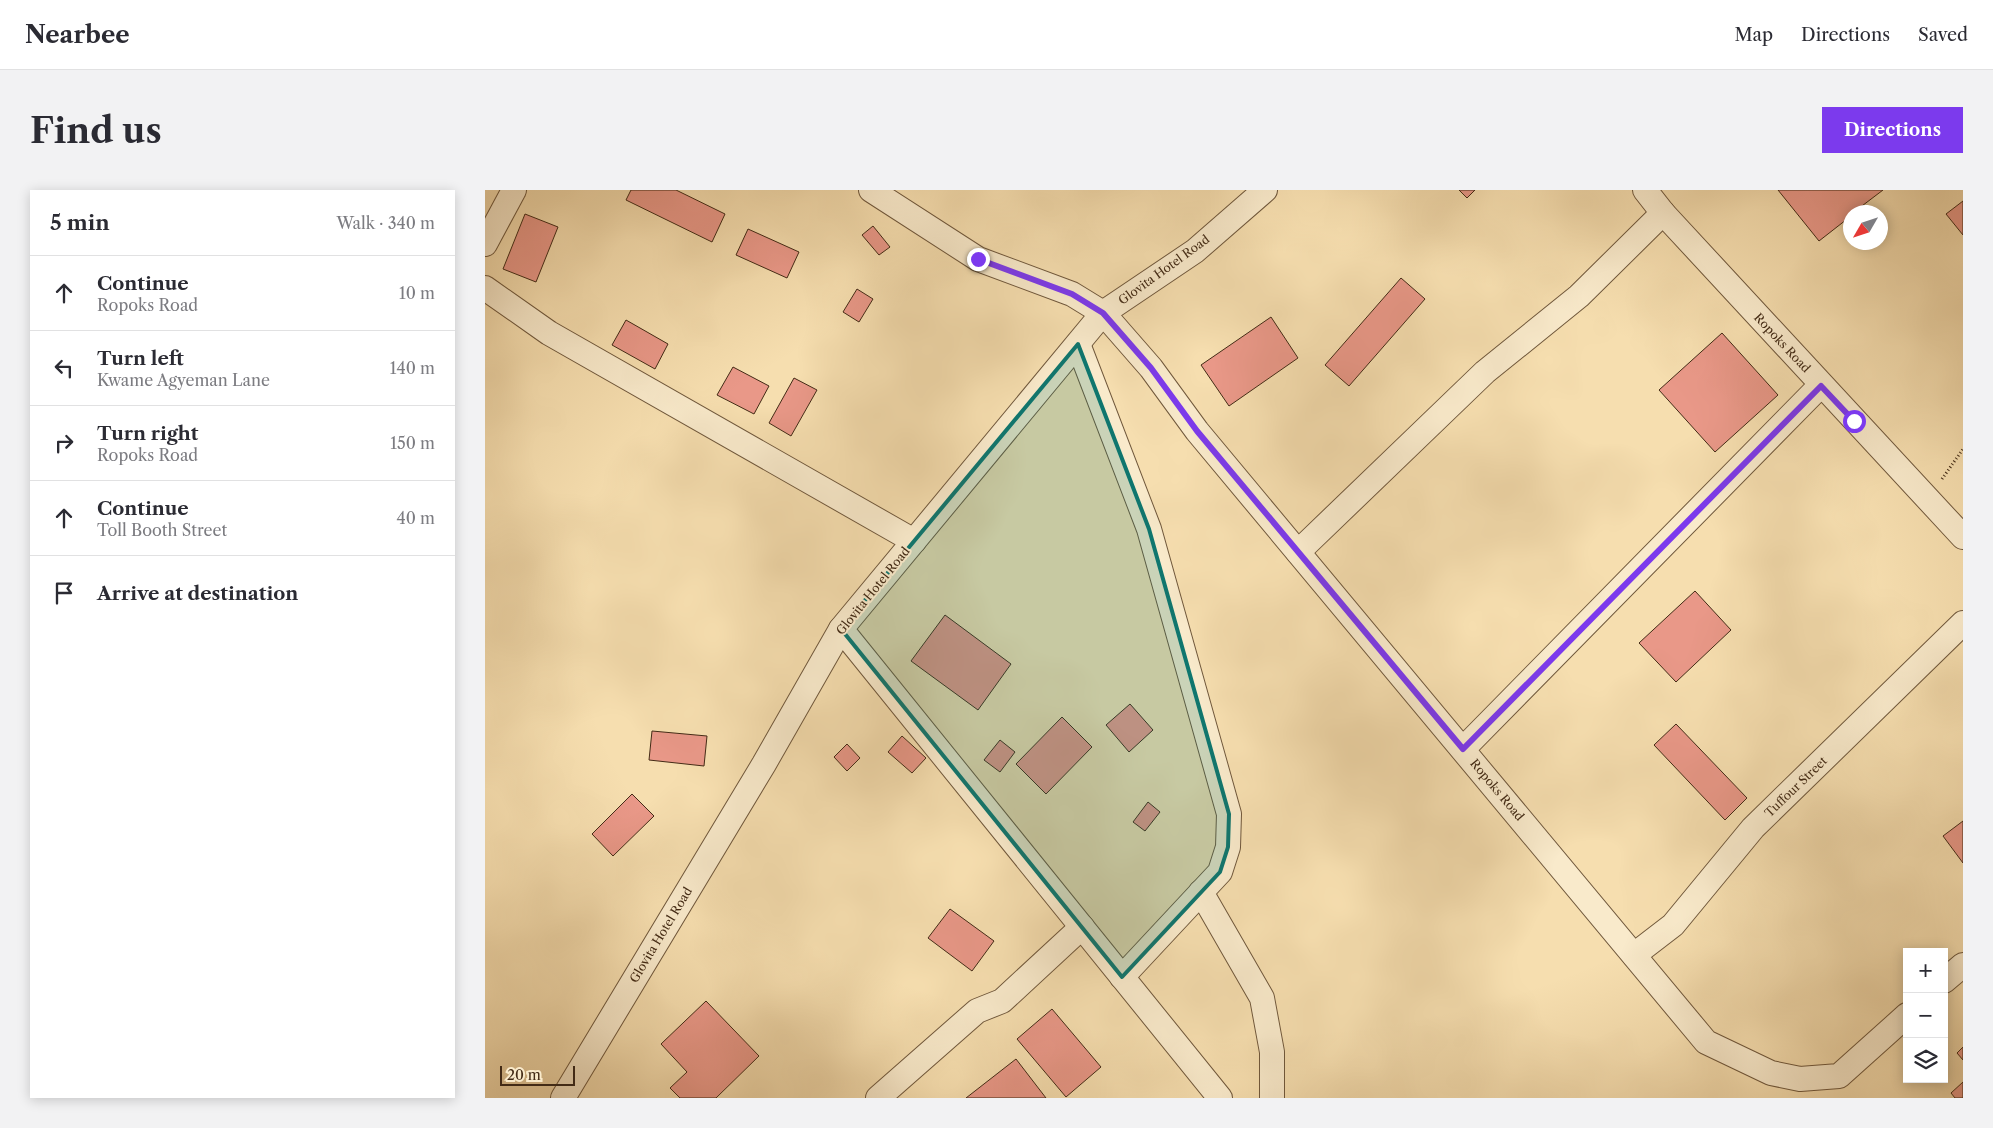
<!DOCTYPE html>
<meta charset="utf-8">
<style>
body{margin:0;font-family:"Libre Caslon Text",serif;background:#f2f2f3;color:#2b2b33}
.controls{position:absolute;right:15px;bottom:15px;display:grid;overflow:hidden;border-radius:0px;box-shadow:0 2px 12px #0003}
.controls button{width:45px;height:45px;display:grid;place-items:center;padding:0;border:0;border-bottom:1px solid #e1e1e2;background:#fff;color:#2b2b33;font:25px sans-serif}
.compass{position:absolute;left:1358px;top:15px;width:45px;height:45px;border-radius:50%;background:#fff;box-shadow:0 2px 12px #0003;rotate:231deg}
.scale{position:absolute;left:15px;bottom:12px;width:75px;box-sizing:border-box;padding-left:5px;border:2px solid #432b16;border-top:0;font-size:14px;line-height:18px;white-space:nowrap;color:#432b16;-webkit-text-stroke:4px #f9eacb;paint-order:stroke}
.stop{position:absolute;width:15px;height:15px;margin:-11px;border:4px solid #7c3aed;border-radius:50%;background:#fff}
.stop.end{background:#7c3aed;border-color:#fff;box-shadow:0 1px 5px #0008}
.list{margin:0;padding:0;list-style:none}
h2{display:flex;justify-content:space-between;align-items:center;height:65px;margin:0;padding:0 20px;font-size:21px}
h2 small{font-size:16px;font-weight:400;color:#7c7c81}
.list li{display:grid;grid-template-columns:32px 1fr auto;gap:15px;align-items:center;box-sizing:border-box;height:75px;padding:0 20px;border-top:1px solid #e1e1e2}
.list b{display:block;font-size:19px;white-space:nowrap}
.list p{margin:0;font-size:16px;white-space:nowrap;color:#7c7c81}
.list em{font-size:16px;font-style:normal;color:#7c7c81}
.icon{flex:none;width:28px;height:28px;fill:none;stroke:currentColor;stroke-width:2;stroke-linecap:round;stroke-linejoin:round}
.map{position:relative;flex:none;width:1478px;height:908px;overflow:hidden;border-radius:0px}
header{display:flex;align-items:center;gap:30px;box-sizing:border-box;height:70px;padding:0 25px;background:#fff;border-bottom:1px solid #e1e1e2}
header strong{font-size:24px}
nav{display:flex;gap:28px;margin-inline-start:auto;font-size:18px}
.intro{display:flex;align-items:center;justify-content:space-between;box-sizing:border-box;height:120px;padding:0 30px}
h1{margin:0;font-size:35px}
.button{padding:12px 22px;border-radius:0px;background:#7c3aed;color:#fff;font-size:18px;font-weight:700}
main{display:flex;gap:30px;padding:0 30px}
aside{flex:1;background:#fff;border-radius:0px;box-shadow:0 2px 12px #0003}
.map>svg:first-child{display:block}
.building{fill:#e99888;stroke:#432b16}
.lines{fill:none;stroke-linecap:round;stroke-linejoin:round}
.street-casing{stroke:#70583c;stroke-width:26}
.path{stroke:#432b16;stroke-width:3;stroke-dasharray:1 2.5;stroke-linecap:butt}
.street{stroke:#f9eacb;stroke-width:24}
.route{stroke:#7c3aed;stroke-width:6}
.marked{fill:#0f766e;fill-opacity:0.2;stroke:#0f766e;stroke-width:4;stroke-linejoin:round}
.labels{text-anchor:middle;stroke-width:4;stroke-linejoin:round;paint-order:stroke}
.street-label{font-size:12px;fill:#432b16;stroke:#f9eacb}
</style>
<header>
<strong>Nearbee</strong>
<nav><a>Map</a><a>Directions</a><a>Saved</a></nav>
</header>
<div class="intro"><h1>Find us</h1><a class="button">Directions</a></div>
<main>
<aside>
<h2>5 min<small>Walk · 340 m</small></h2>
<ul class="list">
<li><svg class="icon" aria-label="ahead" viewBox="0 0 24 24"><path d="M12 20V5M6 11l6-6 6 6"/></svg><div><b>Continue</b><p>Ropoks Road</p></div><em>10 m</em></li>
<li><svg class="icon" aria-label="left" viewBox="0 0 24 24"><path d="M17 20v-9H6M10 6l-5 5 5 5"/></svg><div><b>Turn left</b><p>Kwame Agyeman Lane</p></div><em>140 m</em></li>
<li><svg class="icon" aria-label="right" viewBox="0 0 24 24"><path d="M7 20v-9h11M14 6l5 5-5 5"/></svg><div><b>Turn right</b><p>Ropoks Road</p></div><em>150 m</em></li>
<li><svg class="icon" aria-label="ahead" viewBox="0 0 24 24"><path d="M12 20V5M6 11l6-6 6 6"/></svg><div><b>Continue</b><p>Toll Booth Street</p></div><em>40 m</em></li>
<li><svg class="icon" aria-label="arrive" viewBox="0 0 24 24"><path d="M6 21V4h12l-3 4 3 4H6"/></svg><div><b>Arrive at destination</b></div></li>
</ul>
</aside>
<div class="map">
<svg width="1478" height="908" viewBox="0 0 1478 908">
<rect width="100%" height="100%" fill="#f6deaf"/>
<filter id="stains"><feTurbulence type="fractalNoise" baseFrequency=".004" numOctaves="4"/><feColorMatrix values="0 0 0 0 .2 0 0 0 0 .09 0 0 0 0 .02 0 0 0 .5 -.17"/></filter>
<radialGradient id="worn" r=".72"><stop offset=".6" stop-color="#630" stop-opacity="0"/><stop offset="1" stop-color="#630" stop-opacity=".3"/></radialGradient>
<!-- building -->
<g class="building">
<path d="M146 0H191L240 24 227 52 141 10Z"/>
<path d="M974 0H990L982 8Z"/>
<path d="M1293 0H1398L1369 22H1366V26L1334 51Z"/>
<path d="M1478 11V45L1461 24Z"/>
<path d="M40 24 73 37 51 92 18 79Z"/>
<path d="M388 36 405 57 394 65 377 45Z"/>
<path d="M263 39 314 62 302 88 251 65Z"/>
<path d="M916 88 940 109 864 196 840 175Z"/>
<path d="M372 99 388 109 374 132 358 122Z"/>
<path d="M786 127 813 168 744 216 716 175Z"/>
<path d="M141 130 183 154 170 179 127 155Z"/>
<path d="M1237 143 1293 205 1230 262 1174 200Z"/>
<path d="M248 177 284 196 269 224 232 205Z"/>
<path d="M309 188 332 200 306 246 284 233Z"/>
<path d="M1210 401 1246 440 1191 492 1154 453Z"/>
<path d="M460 425 526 474 493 520 426 471Z"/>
<path d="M645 514 668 540 644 562 621 535Z"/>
<path d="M577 527 607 557 561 604 531 574Z"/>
<path d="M1191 534 1262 608 1240 630 1169 555Z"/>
<path d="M167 541 222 546 219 576 164 570Z"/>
<path d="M417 546 441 568 427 583 403 562Z"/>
<path d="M515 550 530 562 515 582 499 570Z"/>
<path d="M362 554 375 568 362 581 349 567Z"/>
<path d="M147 604 169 626 128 666 107 644Z"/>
<path d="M663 612 675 622 660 641 648 632Z"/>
<path d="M1478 631V673L1458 646Z"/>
<path d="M465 719 509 751 487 781 443 748Z"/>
<path d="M221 811 274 866 231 908H195L185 898 202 882 176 854Z"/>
<path d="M567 819 616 877 581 907 532 849Z"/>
<path d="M1478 857V870L1472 863Z"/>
<path d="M531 869 561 908H481Z"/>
<path d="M1478 892V908H1470L1466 903Z"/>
</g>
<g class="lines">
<defs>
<g id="street">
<path d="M386 0 493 69 587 104 618 123 666 178 712 241 1221 852 1286 883 1315 889 1354 886 1422 825"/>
<path d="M1160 0 1178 23 1478 347"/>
<path d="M0 54 29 0"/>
<path d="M0 98 64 143 429 351"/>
<path d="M593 154 664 339 744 624 743 657 735 682 637 787"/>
<path d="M813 362 1000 182 1094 106 1178 23"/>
<path d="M356 439 735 908"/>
<path d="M978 559 1336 195"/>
<path d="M716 702 777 808 787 862V908"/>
<path d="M1149 765 1188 735 1268 638 1478 433"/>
<path d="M1459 791 1478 775"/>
<path d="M78 908 279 574 356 439 618 123 710 61 780 0"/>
<path d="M393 908 492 821 517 811 597 737"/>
</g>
</defs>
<!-- street casing -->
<use href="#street" class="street-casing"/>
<!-- path -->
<path class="path" d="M1457 289 1478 259"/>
<!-- street -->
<use href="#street" class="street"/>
</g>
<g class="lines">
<!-- route -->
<path class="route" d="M493 69 587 104 618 123 666 178 712 241 978 559 1336 196 1369 231"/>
</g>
<!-- marked area -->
<path class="marked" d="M593 154 664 339 744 624 743 657 735 682 637 787 356 439Z"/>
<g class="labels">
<!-- street labels -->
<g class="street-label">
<text transform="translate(679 80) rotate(-36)" y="4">Glovita Hotel Road</text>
<text transform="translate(1297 153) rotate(47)" y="4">Ropoks Road</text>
<text transform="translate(388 401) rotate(-51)" y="4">Glovita Hotel Road</text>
<text transform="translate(1311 597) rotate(-44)" y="4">Tuffour Street</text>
<text transform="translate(1012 600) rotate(50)" y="4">Ropoks Road</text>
<text transform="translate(176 745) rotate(-59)" y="4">Glovita Hotel Road</text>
</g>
</g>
<rect width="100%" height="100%" filter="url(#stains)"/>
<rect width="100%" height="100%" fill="url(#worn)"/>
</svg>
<div class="controls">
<button>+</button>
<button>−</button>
<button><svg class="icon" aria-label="layers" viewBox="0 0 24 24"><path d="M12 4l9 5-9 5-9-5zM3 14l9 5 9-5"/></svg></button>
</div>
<svg class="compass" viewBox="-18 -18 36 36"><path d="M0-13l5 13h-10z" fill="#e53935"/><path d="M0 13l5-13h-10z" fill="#7c7c81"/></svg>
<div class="scale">20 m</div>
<div class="stop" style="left:1369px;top:231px"></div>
<div class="stop end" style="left:493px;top:69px"></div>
</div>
</main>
